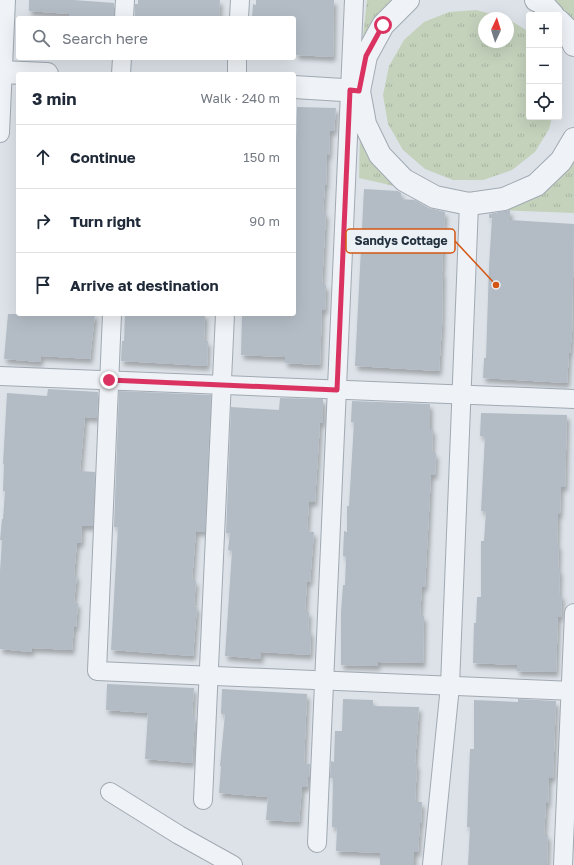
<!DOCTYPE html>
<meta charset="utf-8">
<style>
body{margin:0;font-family:"Golos Text",sans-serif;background:#f2f2f3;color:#1f2937}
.controls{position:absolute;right:12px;top:12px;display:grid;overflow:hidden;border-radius:4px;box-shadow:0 4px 16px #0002}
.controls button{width:36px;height:36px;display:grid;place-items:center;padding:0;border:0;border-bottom:1px solid #e0e1e3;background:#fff;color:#1f2937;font:20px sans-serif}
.compass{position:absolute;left:478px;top:12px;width:36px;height:36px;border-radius:50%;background:#fff;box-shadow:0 4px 16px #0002;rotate:4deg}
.stop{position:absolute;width:12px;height:12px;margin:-9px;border:3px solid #da3362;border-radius:50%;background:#fff}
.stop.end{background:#da3362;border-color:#fff;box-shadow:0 1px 4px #0008}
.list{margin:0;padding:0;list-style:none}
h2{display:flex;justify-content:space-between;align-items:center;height:52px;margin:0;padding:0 16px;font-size:17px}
h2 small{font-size:13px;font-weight:400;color:#747a83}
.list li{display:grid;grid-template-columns:26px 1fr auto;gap:12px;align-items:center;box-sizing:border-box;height:64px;padding:0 16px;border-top:1px solid #e0e1e3}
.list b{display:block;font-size:15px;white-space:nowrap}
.list em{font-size:13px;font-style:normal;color:#747a83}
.icon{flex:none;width:22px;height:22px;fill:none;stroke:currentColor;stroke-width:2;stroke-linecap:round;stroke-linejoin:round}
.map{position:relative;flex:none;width:574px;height:865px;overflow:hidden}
.search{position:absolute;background:#fff;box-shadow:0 4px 16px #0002;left:16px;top:16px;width:280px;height:44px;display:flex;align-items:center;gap:10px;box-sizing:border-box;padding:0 14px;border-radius:4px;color:#747a83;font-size:15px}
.panel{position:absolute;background:#fff;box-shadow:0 4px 16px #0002;left:16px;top:72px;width:280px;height:244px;border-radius:4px}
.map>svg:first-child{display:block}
.grass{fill:url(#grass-tufts)}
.building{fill:#b3bcc5;filter:url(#shadow)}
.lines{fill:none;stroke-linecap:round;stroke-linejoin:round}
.minor-casing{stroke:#a1a9b2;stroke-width:20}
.tertiary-casing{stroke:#a1a9b2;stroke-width:24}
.minor{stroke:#eff2f6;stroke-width:18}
.tertiary{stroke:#eff2f6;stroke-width:22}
.route{stroke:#da3362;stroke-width:5}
.leader{fill:none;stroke:#d45511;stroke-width:1.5}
.callout-dot{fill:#d45511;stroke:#ebf1f5;stroke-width:1.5}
.callout{fill:#ebf1f5;stroke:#d45511;stroke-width:1.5}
.callout-label{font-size:12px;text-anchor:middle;font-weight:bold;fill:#24313f}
</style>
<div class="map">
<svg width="574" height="865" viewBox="0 0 574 865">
<defs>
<pattern id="grass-tufts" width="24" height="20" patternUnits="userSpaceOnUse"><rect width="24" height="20" fill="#c4d2bc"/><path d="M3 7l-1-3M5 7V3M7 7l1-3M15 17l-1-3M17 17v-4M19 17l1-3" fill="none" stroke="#a8b5a3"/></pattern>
<filter id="shadow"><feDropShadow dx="2.5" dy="4.5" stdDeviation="2" flood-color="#0004"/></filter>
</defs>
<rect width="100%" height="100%" fill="#dce2e8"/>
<!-- grass -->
<g class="grass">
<path d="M367 0H395L378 17 363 37Z"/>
<path d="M544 0H574V32Z"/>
<path d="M476 10 506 18H484V42H508V19L526 30 529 34V117H552L549 129 535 152 512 170 483 180H453L425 169 403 150 388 124 383 95 389 66 404 40 424 22 449 12Z"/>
<path d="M360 130 403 188 359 178Z"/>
<path d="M574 158V213L497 210Z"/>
</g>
<!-- building -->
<g class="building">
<path d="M29 0H74L114 3V18H69V14L29 11Z"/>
<path d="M138 0H220L219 18H135V4H138Z"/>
<path d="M256 0H334L333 57 296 55V50H294V18H252L253 4 256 5Z"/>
<path d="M297 107 336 108 334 131H330L329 155H327L326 185H325L323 213H326L322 285H326L325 310H322L320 365 285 363V357L241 355 242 314 284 315V314H294V212Z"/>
<path d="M364 189 398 191 401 193V199L415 200 429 208 445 212 442 273H443L442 327 439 371 355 366Z"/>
<path d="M510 210V220L574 224 572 333 570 353H569L567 383 483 378 484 358H486L489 266 492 218H489V214Z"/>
<path d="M8 314H95L90 359 41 356 40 362 4 359Z"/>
<path d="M125 314H205L204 341H208L207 366 121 361 122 341H124Z"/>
<path d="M48 389 98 392 97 418 85 417 80 471 95 472 93 526H82L81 543H77L74 575H77L74 602 78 603 76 627H74L72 650 32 648 31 652 0 649V571L2 540H0L2 519H3L5 491H3L4 464H3L7 393 47 396Z"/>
<path d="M119 391 211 395 205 532 196 531 192 581H196L194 606 197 607 193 656 111 650 118 527H114Z"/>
<path d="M280 398 323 399V423H320L315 502H309L307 531 314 532 310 582 307 581 305 612H309L308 631H311L310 655 261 652V659L225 656 232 551 228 550 230 533H226L231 407 279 410Z"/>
<path d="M352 401 430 404V429H433L432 453H436L435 475H431L425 587H422L420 616H424L423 663 378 662V666L341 665V612L343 585H345L346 557 343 556 344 531 347 532V506H349L354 422H351Z"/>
<path d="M481 413 567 415 565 487H561L560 514H558L557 545H559L558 570H560L559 595H562L561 617H558L556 672 517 671V665L473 663 474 623H476L477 597H481V541H484L486 511H481L485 436H480Z"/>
<path d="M107 684 194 688 192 717H195L192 763 145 759 148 713 106 710Z"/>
<path d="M222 689 307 694 304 763 310 764 309 777H308L307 787H302L299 822 266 820 268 797 219 793 221 766H220L225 714H221Z"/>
<path d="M343 699 373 700V706L419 707 415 764H417L415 802H422L421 823H420L418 852H414V865H380V853L336 851 337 827H332L333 778H330L331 761 334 762 335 731H342Z"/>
<path d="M518 699 556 701 553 778H549L548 803H546L544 835H548L547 865H468L470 827H467L468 798 470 749H474V700L518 702Z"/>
</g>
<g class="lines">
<defs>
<g id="minor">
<path d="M124 18 125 0"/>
<path d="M239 18 240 0"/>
<path d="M121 74 122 58"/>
<path d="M237 74V58"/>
<path d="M0 133 6 0"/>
<path d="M112 314 97 671 574 691"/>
<path d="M0 376 574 399"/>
<path d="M110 792 179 835 233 865"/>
<path d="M203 800 225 314"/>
<path d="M317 843 354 0"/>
<path d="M432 865 450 686 469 204"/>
<path d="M563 865 574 613"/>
</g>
<g id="tertiary">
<path d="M408 0 383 25 366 56 359 91 365 124 380 155 404 180 435 197 469 204 504 199 536 185 561 161 574 139"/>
<path d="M536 0 541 2 553 15"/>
<path d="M559 21 566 28 574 45"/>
<path d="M0 72 47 74"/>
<path d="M294 87 359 91"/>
</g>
</defs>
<!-- minor casing -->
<use href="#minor" class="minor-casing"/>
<!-- tertiary casing -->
<use href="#tertiary" class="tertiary-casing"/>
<!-- minor -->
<use href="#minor" class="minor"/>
<!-- tertiary -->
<use href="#tertiary" class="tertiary"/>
</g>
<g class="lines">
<!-- route -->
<path class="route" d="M109 380 337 390 350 90 359 91 366 56 383 25"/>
</g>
<!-- callouts -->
<path class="leader" d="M496 285L455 241"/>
<circle class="callout-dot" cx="496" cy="285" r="4"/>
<rect class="callout" x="346" y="229" width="109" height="24" rx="4"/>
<g class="callout-label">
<text x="401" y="245">Sandys Cottage</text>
</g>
</svg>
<div class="controls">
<button>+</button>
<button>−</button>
<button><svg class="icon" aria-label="locate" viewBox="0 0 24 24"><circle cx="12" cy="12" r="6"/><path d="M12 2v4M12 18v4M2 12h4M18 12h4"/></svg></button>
</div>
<svg class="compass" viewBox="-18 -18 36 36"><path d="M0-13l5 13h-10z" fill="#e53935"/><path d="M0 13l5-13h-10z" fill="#747a83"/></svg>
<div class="stop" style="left:383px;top:25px"></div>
<div class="stop end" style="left:109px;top:380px"></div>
<div class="search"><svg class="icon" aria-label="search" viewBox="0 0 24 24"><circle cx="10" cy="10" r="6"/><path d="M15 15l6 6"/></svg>Search here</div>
<section class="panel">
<h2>3 min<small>Walk · 240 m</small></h2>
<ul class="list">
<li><svg class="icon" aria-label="ahead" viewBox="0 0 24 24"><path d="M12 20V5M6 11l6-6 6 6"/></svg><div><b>Continue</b></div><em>150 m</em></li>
<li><svg class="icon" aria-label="right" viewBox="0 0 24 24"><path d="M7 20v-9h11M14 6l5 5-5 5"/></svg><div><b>Turn right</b></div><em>90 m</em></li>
<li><svg class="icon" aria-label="arrive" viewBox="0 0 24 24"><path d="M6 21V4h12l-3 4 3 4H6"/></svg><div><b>Arrive at destination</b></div></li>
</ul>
</section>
</div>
